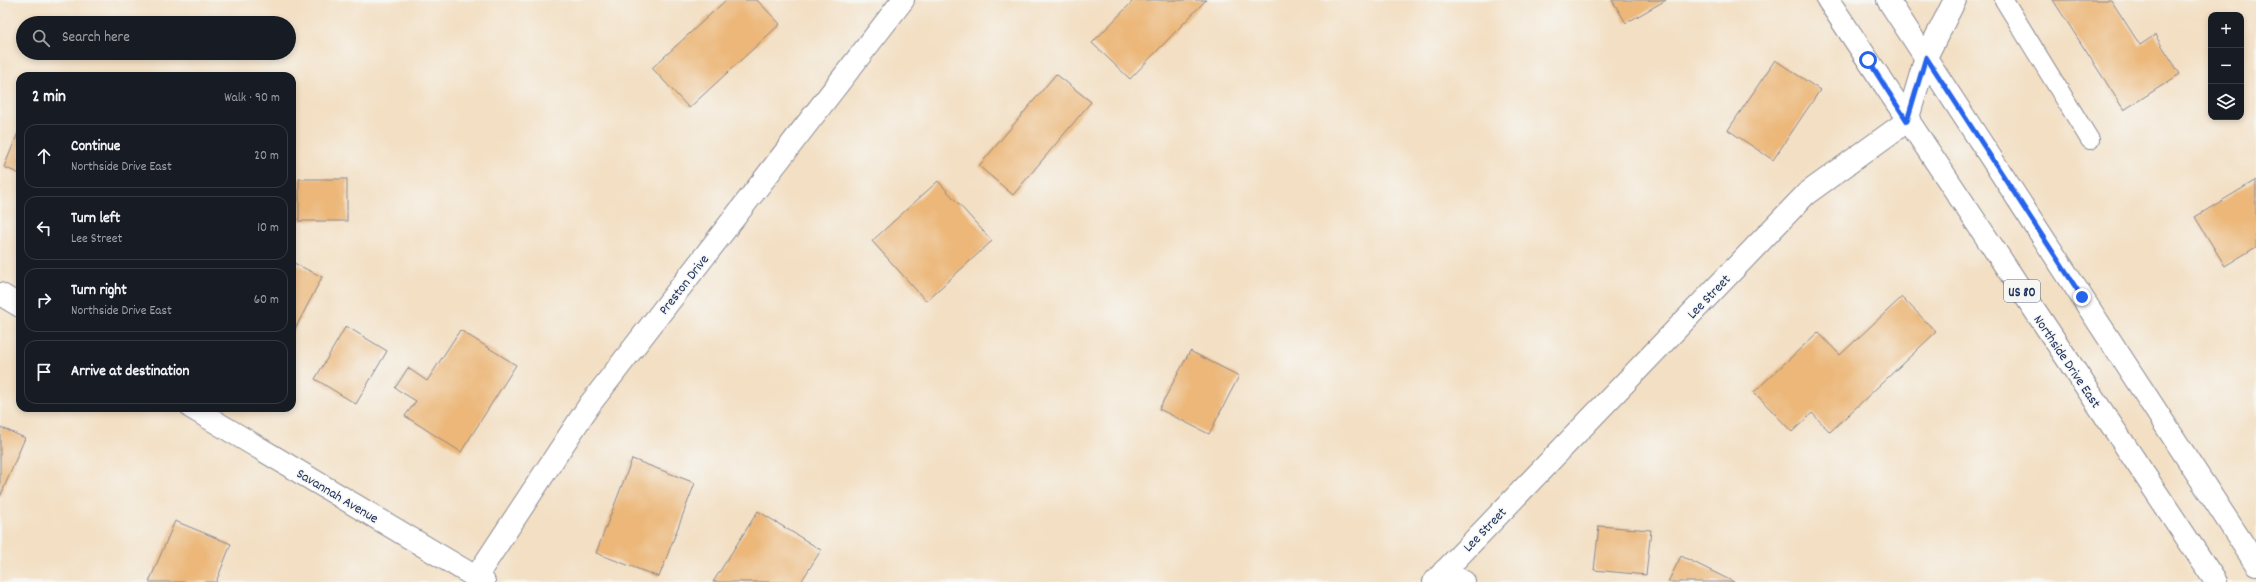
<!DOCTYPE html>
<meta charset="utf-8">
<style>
body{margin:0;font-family:Dekko,sans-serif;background:#20242c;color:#f1f3f6}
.controls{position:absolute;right:12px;top:12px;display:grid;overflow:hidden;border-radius:8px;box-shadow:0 2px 6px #0003}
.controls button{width:36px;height:36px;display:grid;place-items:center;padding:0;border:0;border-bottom:1px solid #363941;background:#171b24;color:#f1f3f6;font:20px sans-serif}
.stop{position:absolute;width:12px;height:12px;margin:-9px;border:3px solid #2563eb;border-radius:50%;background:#fff}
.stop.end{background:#2563eb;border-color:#fff;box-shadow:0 1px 4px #0008}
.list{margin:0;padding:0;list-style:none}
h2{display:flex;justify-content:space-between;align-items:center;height:52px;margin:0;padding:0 16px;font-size:17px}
h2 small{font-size:13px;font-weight:400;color:#9ea1a6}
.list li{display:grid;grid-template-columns:26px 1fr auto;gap:12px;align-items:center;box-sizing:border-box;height:64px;margin:0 8px 8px;padding:0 8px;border:1px solid #363941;border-radius:12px}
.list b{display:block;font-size:15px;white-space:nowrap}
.list p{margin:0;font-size:13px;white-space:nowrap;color:#9ea1a6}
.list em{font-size:13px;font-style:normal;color:#9ea1a6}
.icon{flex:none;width:22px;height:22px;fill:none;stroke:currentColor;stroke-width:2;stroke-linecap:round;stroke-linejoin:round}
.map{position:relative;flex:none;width:2256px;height:582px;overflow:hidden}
.search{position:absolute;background:#171b24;box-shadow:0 2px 6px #0003;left:16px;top:16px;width:280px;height:44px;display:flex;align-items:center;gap:10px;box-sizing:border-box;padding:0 14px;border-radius:22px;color:#9ea1a6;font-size:15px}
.panel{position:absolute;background:#171b24;box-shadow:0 2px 6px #0003;left:16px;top:72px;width:280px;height:340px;border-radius:12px}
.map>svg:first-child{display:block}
.building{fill:#ecb779}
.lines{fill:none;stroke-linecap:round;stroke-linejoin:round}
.lane-casing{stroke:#878790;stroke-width:20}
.street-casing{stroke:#878790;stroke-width:24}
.secondary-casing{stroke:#878790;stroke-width:24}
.primary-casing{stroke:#878790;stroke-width:24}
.lane{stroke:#fff;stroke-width:18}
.street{stroke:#fff;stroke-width:22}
.secondary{stroke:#fff;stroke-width:22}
.primary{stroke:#fff;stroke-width:22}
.route{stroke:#2563eb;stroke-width:5}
.labels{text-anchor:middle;stroke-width:3;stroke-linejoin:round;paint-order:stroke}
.shield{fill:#f6f6f2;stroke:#5d6b8a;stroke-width:1}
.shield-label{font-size:13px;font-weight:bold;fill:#1b2f5e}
.street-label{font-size:14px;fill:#1b2f5e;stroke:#f6f6f2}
</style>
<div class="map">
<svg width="2256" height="582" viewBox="0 0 2256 582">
<rect width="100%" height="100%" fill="#f6f6f2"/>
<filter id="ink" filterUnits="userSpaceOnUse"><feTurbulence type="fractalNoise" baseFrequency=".025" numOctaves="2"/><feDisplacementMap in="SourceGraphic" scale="8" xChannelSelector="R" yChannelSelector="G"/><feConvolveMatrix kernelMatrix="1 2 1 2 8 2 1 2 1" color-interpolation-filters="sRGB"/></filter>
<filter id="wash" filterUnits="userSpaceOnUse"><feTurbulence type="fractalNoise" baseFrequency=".012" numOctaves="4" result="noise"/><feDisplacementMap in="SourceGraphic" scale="16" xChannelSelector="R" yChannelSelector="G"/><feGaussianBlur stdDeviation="0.9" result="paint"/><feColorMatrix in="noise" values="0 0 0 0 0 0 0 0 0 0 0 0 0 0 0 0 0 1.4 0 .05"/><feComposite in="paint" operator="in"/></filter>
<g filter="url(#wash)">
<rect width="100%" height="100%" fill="#f3dfc3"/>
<g id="blocks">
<!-- building -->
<g class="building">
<path d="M726 0H757L780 24 689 108 652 68Z"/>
<path d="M1134 0H1206L1130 79 1092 43Z"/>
<path d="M1612 0H1666L1626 23Z"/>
<path d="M2053 0H2111L2140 45 2155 35 2180 74 2124 110Z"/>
<path d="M1775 60 1820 90 1773 160 1728 130Z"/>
<path d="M1056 74 1091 102 1013 195 979 166Z"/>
<path d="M20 128V174L4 167Z"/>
<rect x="299" y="179" width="48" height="42"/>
<path d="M2256 180V247L2225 266 2195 217Z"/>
<path d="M938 181 992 241 926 301 872 241Z"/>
<path d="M292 262 322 277 292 335Z"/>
<path d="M1902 297 1936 332 1830 432 1812 413 1792 432 1754 392 1818 332 1840 355Z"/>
<path d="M346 326 387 351 356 404 315 379Z"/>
<path d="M460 330 516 365 461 452 405 416 416 401 395 388 408 368 427 381Z"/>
<path d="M1190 351 1239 376 1209 434 1159 409Z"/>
<path d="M0 427 25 438 0 497Z"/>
<path d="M632 459 695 483 659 577 596 553Z"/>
<path d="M758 511 821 550 801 582H713Z"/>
<path d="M175 521 231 544 216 582H149Z"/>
<path d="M1599 526 1651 530 1646 575 1594 570Z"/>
<path d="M1681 556 1734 582H1668Z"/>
</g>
</g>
</g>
<g filter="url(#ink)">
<use href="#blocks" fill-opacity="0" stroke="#878790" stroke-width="1"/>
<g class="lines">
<defs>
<path id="lane" d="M2004 0 2090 140"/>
<g id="street">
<path d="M1444 571 1464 582"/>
<path d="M476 577 590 404 903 0"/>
<path d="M1434 582 1806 194 1907 121 1926 57 1955 0"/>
</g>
<g id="secondary">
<path d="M0 294 20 306"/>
<path d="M192 408 484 582"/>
</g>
<g id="primary">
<path d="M1828 0 2216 582"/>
<path d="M1888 0 2256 564"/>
</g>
</defs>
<!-- lane casing -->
<use href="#lane" class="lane-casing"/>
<!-- street casing -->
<use href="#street" class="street-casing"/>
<!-- secondary casing -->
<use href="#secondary" class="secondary-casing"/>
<!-- primary casing -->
<use href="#primary" class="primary-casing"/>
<!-- lane -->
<use href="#lane" class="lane"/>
<!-- street -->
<use href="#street" class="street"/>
<!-- secondary -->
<use href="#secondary" class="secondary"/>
<!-- primary -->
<use href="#primary" class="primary"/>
</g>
</g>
<g class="lines" filter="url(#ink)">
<!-- route -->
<path class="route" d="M1868 60 1907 121 1926 57 2082 297"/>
</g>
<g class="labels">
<!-- shield labels -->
<rect class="shield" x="2004" y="280" width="36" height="22" rx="3"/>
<g class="shield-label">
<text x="2022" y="296">US 80</text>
</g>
<!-- street labels -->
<g class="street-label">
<text transform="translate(683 284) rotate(-52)" y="5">Preston Drive</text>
<text transform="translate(1708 296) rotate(-46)" y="5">Lee Street</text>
<text transform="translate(2068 361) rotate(56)" y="5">Northside Drive East</text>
<text transform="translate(338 495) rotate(31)" y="5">Savannah Avenue</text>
<text transform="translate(1484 529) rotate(-46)" y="5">Lee Street</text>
</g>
</g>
</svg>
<div class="controls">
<button>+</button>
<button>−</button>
<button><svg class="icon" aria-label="layers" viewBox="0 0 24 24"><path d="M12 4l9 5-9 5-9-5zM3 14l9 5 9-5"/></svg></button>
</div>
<div class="stop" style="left:1868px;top:60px"></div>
<div class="stop end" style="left:2082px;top:297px"></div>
<div class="search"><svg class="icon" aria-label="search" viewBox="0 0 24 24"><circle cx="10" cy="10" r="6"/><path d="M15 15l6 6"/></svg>Search here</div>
<section class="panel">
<h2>2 min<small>Walk · 90 m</small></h2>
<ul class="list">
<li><svg class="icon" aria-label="ahead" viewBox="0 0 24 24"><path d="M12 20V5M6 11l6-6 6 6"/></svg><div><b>Continue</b><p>Northside Drive East</p></div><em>20 m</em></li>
<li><svg class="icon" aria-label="left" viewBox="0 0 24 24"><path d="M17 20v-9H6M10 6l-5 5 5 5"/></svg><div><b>Turn left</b><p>Lee Street</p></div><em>10 m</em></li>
<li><svg class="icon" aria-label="right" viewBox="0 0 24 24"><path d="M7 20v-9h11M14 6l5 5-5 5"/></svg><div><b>Turn right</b><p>Northside Drive East</p></div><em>60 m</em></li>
<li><svg class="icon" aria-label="arrive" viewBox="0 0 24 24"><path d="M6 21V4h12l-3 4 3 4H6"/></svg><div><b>Arrive at destination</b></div></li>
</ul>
</section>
</div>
